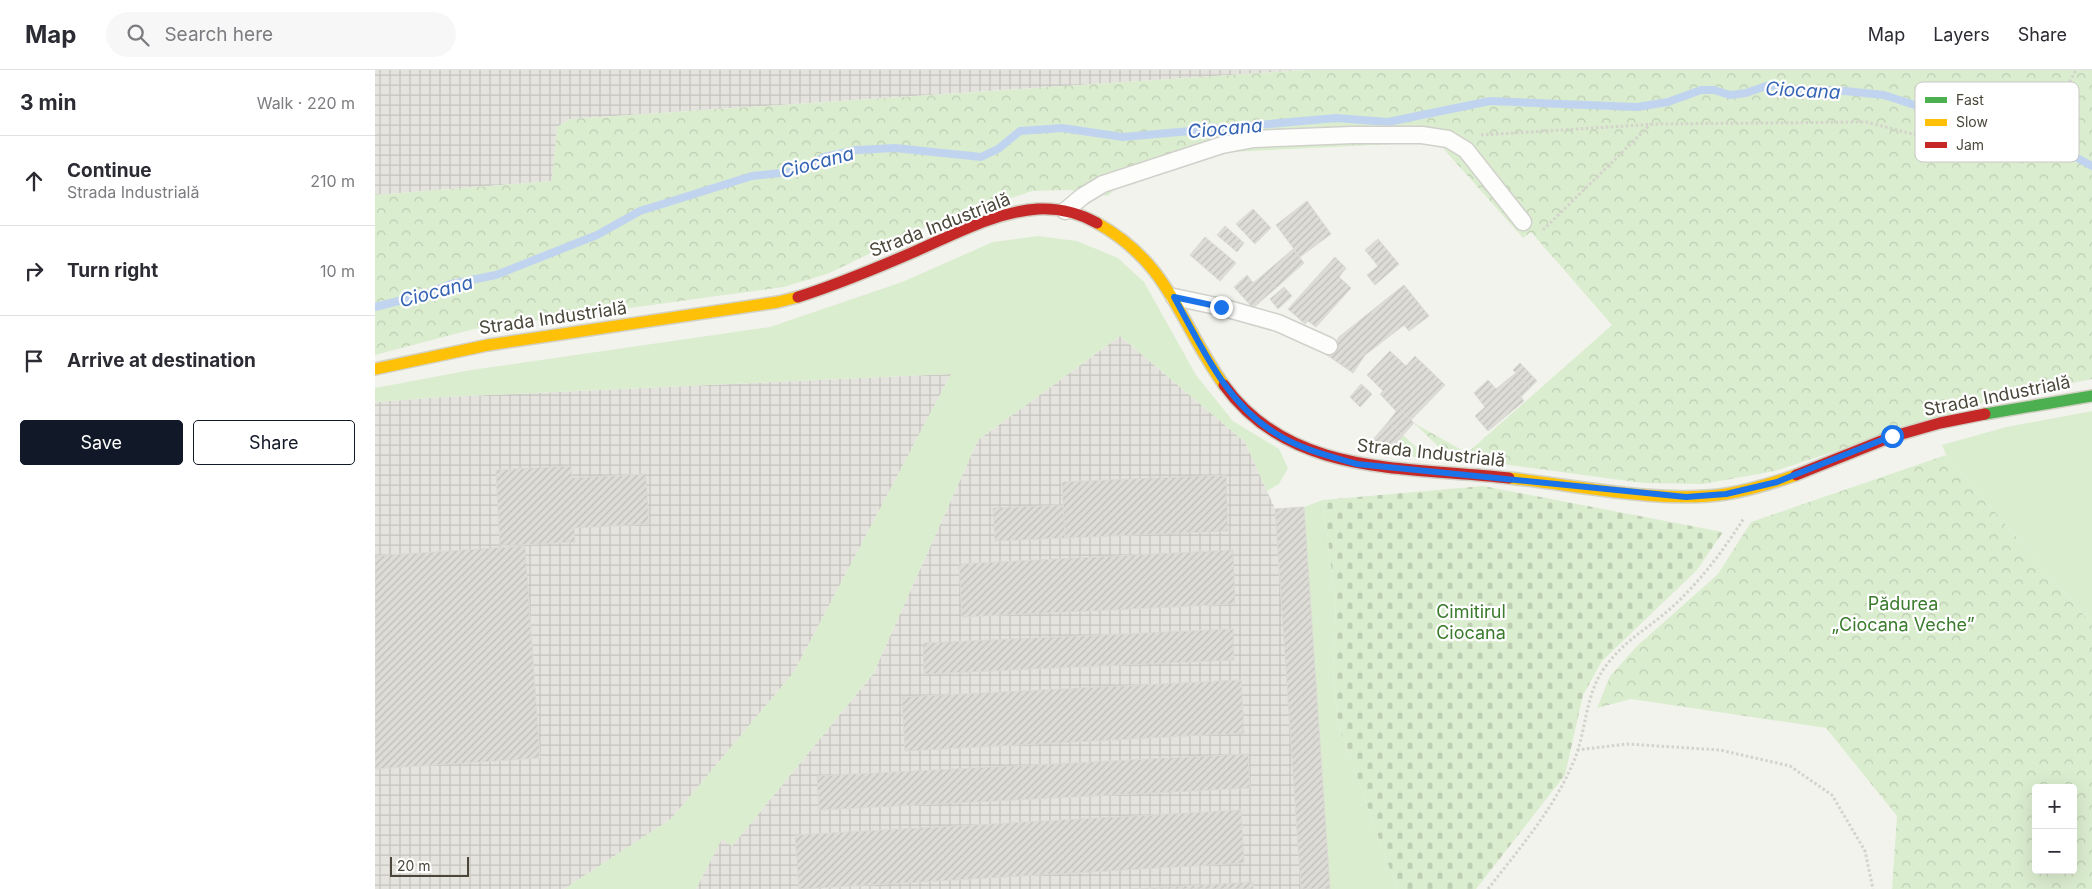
<!DOCTYPE html>
<meta charset="utf-8">
<style>
body{margin:0;font-family:Inter,sans-serif;background:#f7f7f7;color:#2b2b33}
.controls{position:absolute;right:15px;bottom:15px;display:grid;overflow:hidden;border-radius:5px;box-shadow:0 5px 20px #0002}
.controls button{width:45px;height:45px;display:grid;place-items:center;padding:0;border:0;border-bottom:1px solid #e1e1e2;background:#fff;color:#2b2b33;font:25px sans-serif}
.scale{position:absolute;left:15px;bottom:12px;width:79px;box-sizing:border-box;padding-left:5px;border:2px solid #4a4639;border-top:0;font-size:14px;line-height:18px;white-space:nowrap;color:#4a4639;-webkit-text-stroke:4px #fff;paint-order:stroke}
.stop{position:absolute;width:15px;height:15px;margin:-11px;border:4px solid #1a73e8;border-radius:50%;background:#fff}
.stop.end{background:#1a73e8;border-color:#fff;box-shadow:0 1px 5px #0008}
.list{margin:0;padding:0;list-style:none}
h2{display:flex;justify-content:space-between;align-items:center;height:65px;margin:0;padding:0 20px;font-size:21px}
h2 small{font-size:16px;font-weight:400;color:#7c7c81}
.list li{display:grid;grid-template-columns:32px 1fr auto;gap:15px;align-items:center;box-sizing:border-box;height:90px;padding:0 20px;border-top:1px solid #e1e1e2}
.list b{display:block;font-size:19px;white-space:nowrap}
.list p{margin:0;font-size:16px;white-space:nowrap;color:#7c7c81}
.list em{font-size:16px;font-style:normal;color:#7c7c81}
.actions{display:flex;gap:10px;padding:15px 20px}
.actions a{flex:1;padding:11px 0;border:1px solid #111827;border-radius:5px;text-align:center;font-size:18px;color:#111827}
.actions .main{background:#111827;color:#fff}
.icon{flex:none;width:28px;height:28px;fill:none;stroke:currentColor;stroke-width:2;stroke-linecap:round;stroke-linejoin:round}
.map{position:relative;flex:none;width:1717px;height:819px;overflow:hidden}
header{display:flex;align-items:center;gap:30px;box-sizing:border-box;height:70px;padding:0 25px;background:#fff;border-bottom:1px solid #e1e1e2}
header strong{font-size:24px}
nav{display:flex;gap:28px;margin-inline-start:auto;font-size:18px}
.search{width:350px;height:45px;background:#f7f7f7;display:flex;align-items:center;gap:12px;box-sizing:border-box;padding:0 18px;border-radius:28px;color:#7c7c81;font-size:19px}
main{display:flex}
aside{flex:1;background:#fff}
.map>svg:first-child{display:block}
.industrial{fill:url(#industrial-grid)}
.green{fill:#dbedcf}
.forest{fill:url(#forest-crowns);fill-rule:evenodd}
.cemetery{fill:url(#cemetery-stones)}
.lines{fill:none;stroke-linecap:round;stroke-linejoin:round}
.stream{stroke:#c1d4ef;stroke-width:8}
.building{fill:url(#building-hatch);stroke:#dbdad4}
.lane-casing{stroke:#d1d1cb;stroke-width:19}
.fast-casing{stroke:#d2d1c5;stroke-width:14}
.slow-casing{stroke:#d2d1c5;stroke-width:14}
.jam-casing{stroke:#d2d1c5;stroke-width:14}
.path{stroke:#d3d3cc;stroke-width:3;stroke-dasharray:2.5 2.5;stroke-linecap:butt}
.lane{stroke:#fdfdfc;stroke-width:16}
.fast{stroke:#4caf50;stroke-width:11}
.slow{stroke:#ffc107;stroke-width:11}
.jam{stroke:#c62828;stroke-width:11}
.route{stroke:#1a73e8;stroke-width:6}
.labels{text-anchor:middle;stroke-width:4.5;stroke-linejoin:round;paint-order:stroke}
.street-label{font-size:18px;fill:#4a4639;stroke:#fff}
.park-label{font-size:18px;fill:#3b7b2d;stroke:#fff}
.water-label{font-size:19px;font-style:italic;fill:#3464b3;stroke:#fff}
.key{fill:#fff;stroke:#c9c8c4;stroke-width:1}
.key-label{font-size:14px;fill:#4a4639}
</style>
<header>
<strong>Map</strong>
<div class="search"><svg class="icon" aria-label="search" viewBox="0 0 24 24"><circle cx="10" cy="10" r="6"/><path d="M15 15l6 6"/></svg>Search here</div>
<nav><a>Map</a><a>Layers</a><a>Share</a></nav>
</header>
<main>
<aside>
<h2>3 min<small>Walk · 220 m</small></h2>
<ul class="list">
<li><svg class="icon" aria-label="ahead" viewBox="0 0 24 24"><path d="M12 20V5M6 11l6-6 6 6"/></svg><div><b>Continue</b><p>Strada Industrială</p></div><em>210 m</em></li>
<li><svg class="icon" aria-label="right" viewBox="0 0 24 24"><path d="M7 20v-9h11M14 6l5 5-5 5"/></svg><div><b>Turn right</b></div><em>10 m</em></li>
<li><svg class="icon" aria-label="arrive" viewBox="0 0 24 24"><path d="M6 21V4h12l-3 4 3 4H6"/></svg><div><b>Arrive at destination</b></div></li>
</ul>
<div class="actions"><a class="main">Save</a><a>Share</a></div>
</aside>
<div class="map">
<svg width="1717" height="819" viewBox="0 0 1717 819">
<defs>
<pattern id="industrial-grid" width="8" height="8" patternUnits="userSpaceOnUse" patternTransform="scale(1.25)"><rect width="8" height="8" fill="#e5e3de"/><path d="M0 4h8M4 0v8" fill="none" stroke="#c6c4bf"/></pattern>
<pattern id="forest-crowns" width="20" height="18" patternUnits="userSpaceOnUse" patternTransform="scale(1.25)"><rect width="20" height="18" fill="#dbedcf"/><path d="M2 6a3 3 0 1 1 6 0M12 15a3 3 0 1 1 6 0" fill="none" stroke="#bdcdb2"/></pattern>
<pattern id="cemetery-stones" width="16" height="16" patternUnits="userSpaceOnUse" patternTransform="scale(1.25)"><rect width="16" height="16" fill="#dbedcf"/><path d="M2 7V4a2 2 0 0 1 4 0v3zM10 15v-3a2 2 0 0 1 4 0v3z" fill="#bdcdb2"/></pattern>
<pattern id="building-hatch" width="6" height="6" patternUnits="userSpaceOnUse" patternTransform="scale(1.25)"><rect width="6" height="6" fill="#dddcd6"/><path d="M-1 1l2-2M0 6l6-6M5 7l2-2" fill="none" stroke="#bfbeb8"/></pattern>
</defs>
<rect width="100%" height="100%" fill="#f3f3ee"/>
<!-- industrial -->
<g class="industrial">
<path d="M0 0H929L195 49 182 57 177 111 0 125Z"/>
<path d="M745 266 870 372 900 439 929 437 955 819H321L347 768 357 776 498 604 603 370Z"/>
<path d="M576 304 419 602 296 749 189 819H0V332L70 327Z"/>
</g>
<!-- green -->
<g class="green">
<path d="M663 166 702 171 743 188 769 212 821 305 858 351 904 379 913 398 904 414 892 421 870 372 745 266 603 370 498 604 357 776 347 769 321 819H189L296 749 419 602 576 304 70 327 0 332V318L96 300 395 257 527 212 618 172Z"/>
<path d="M1717 341V555L1571 385 1567 375 1631 357Z"/>
<path d="M1028 365 1055 390 1015 382Z"/>
<path d="M948 430 961 535 958 601 963 654 1022 819H955L929 437Z"/>
</g>
<!-- forest -->
<g class="forest">
<path d="M930 0H1717V309L1620 329 1400 401 1328 414 1268 413 1074 387 1039 353 1092 383 1237 255 1156 162 1148 168 1066 76 1042 73 856 82 740 119 733 126 693 120 657 121 551 157 452 204 409 217 99 259 0 285V125L177 111 182 57 195 49Z"/>
<path d="M1571 385 1717 555V819H1517L1522 746 1451 658 1256 629 1222 638 1235 606 1262 576 1343 504 1376 452ZM1661 718H1698V800H1661Z"/>
</g>
<!-- cemetery -->
<path class="cemetery" d="M1108 416 1348 462 1322 500 1227 591 1208 625 1190 705 1101 819H1022L963 654 958 601 961 535 948 430Z"/>
<g class="lines">
<!-- stream -->
<path class="stream" d="M0 237 51 224 76 214 121 205 222 165 265 141 377 106 424 101 449 87 481 80 520 78 606 87 623 79 645 61 687 58 748 67 961 48 1013 52 1115 31 1262 37 1293 32 1326 20H1339L1355 25 1371 23 1394 15 1419 20H1460L1509 25 1601 55 1667 69 1717 96"/>
</g>
<!-- building -->
<g class="building">
<path d="M932 131 956 164 925 187 901 155Z"/>
<path d="M878 139 896 158 880 174 861 154Z"/>
<path d="M850 156 869 173 862 182 842 165Z"/>
<path d="M830 167 861 193 845 211 815 185Z"/>
<path d="M1003 169 1024 194 1000 215 992 205 1003 196 990 180Z"/>
<path d="M918 179 929 193 901 218 889 204Z"/>
<path d="M960 187 971 198 964 207 976 218 941 257 933 251 930 254 913 239Z"/>
<path d="M889 204 901 218 878 238 859 217 872 205 878 213Z"/>
<path d="M1029 215 1054 246 1034 261 1029 255 990 285 978 303 952 285 964 267Z"/>
<path d="M909 217 917 226 903 239 895 229Z"/>
<path d="M1015 281 1031 296 1040 286 1070 315 1036 350 1024 338 1021 341 1005 324 1008 321 992 305Z"/>
<path d="M1145 293 1162 311 1155 318 1138 300Z"/>
<path d="M1141 303 1155 318 1146 327 1132 310Z"/>
<path d="M1113 310 1121 319 1132 310 1149 331 1113 361 1100 346 1110 337 1099 323Z"/>
<path d="M986 314 997 324 985 337 975 327Z"/>
<path d="M1024 338 1039 353 1028 365 1013 352Z"/>
<path d="M1013 352 1028 365 1015 382 991 378Z"/>
<path d="M196 396 197 408 271 404 274 454 199 458 200 472 125 476 121 400Z"/>
<path d="M851 405 853 461 690 468 687 412Z"/>
<path d="M688 435 690 468 620 471 618 438Z"/>
<path d="M929 437 955 819H926L900 439Z"/>
<path d="M150 476 165 688 0 699V486Z"/>
<path d="M858 480 860 534 587 547 584 494Z"/>
<path d="M858 559 859 590 549 604 548 573Z"/>
<path d="M866 610 869 663 530 681 527 627Z"/>
<path d="M873 684 875 718 444 740 442 706Z"/>
<path d="M866 740 869 793 424 819 420 765Z"/>
<path d="M878 812V819H756Z"/>
</g>
<g class="lines">
<defs>
<g id="lane">
<path d="M690 141 708 126 728 114 847 75 879 69 977 65H1047L1073 69 1091 80 1148 152"/>
<path d="M799 227 846 237 903 253 954 276"/>
</g>
<path id="fast" d="M1610 344 1717 326"/>
<g id="slow">
<path d="M722 153C796 194 804 253 849 315"/>
<path d="M0 299 113 275 403 232 423 227"/>
<path d="M1134 408C1201 415 1284 434 1351 424 1375 420 1398 413 1421 405"/>
</g>
<g id="jam">
<path d="M423 227C464 214 502 198 541 181 580 164 620 142 663 139 684 138 704 143 722 153"/>
<path d="M849 315C916 408 1033 396 1134 408"/>
<path d="M1421 405 1516 367 1565 353 1610 344"/>
</g>
</defs>
<!-- lane casing -->
<use href="#lane" class="lane-casing"/>
<!-- fast casing -->
<use href="#fast" class="fast-casing"/>
<!-- slow casing -->
<use href="#slow" class="slow-casing"/>
<!-- jam casing -->
<use href="#jam" class="jam-casing"/>
<!-- path -->
<g class="path">
<path d="M1106 65 1283 54 1491 52 1647 92 1655 84 1661 74 1701 0"/>
<path d="M1168 160 1276 54"/>
<path d="M1202 680 1252 674 1345 680 1415 696 1457 725 1490 781 1498 819"/>
<path d="M1113 819C1144 779 1178 740 1198 693 1212 662 1209 626 1230 597 1251 569 1271 560 1295 539 1325 512 1348 481 1369 448"/>
</g>
<!-- lane -->
<use href="#lane" class="lane"/>
<!-- fast -->
<use href="#fast" class="fast"/>
<!-- slow -->
<use href="#slow" class="slow"/>
<!-- jam -->
<use href="#jam" class="jam"/>
</g>
<g class="lines">
<!-- route -->
<path class="route" d="M846 237 799 227C827 277 850 332 900 363 925 379 954 386 982 394L1311 427 1351 424 1402 412 1517 366"/>
</g>
<g class="labels">
<!-- street labels -->
<g class="street-label">
<text transform="translate(565 155) rotate(-21)" y="6">Strada Industrială</text>
<text transform="translate(178 248) rotate(-8)" y="6">Strada Industrială</text>
<text transform="translate(1622 326) rotate(-11)" y="6">Strada Industrială</text>
<text transform="translate(1056 383) rotate(6)" y="6">Strada Industrială</text>
</g>
<!-- park labels -->
<g class="park-label">
<text x="1528" y="540">Pădurea<tspan x="1528" dy="21">„Ciocana Veche”</tspan></text>
<text x="1096" y="548">Cimitirul<tspan x="1096" dy="21">Ciocana</tspan></text>
</g>
<!-- water labels -->
<g class="water-label">
<text transform="translate(1428 20) rotate(3)" y="7">Ciocana</text>
<text transform="translate(850 58) rotate(-5)" y="7">Ciocana</text>
<text transform="translate(442 92) rotate(-15)" y="7">Ciocana</text>
<text transform="translate(61 221) rotate(-15)" y="7">Ciocana</text>
</g>
</g>
<!-- legend -->
<rect x="1540" y="12" width="164" height="80" rx="8" class="key"/>
<rect x="1550" y="27" width="22" height="6" fill="#4caf50"/>
<rect x="1550" y="49" width="22" height="7" fill="#ffc107"/>
<rect x="1550" y="72" width="22" height="6" fill="#c62828"/>
<g class="key-label">
<text x="1581" y="35">Fast</text>
<text x="1581" y="57">Slow</text>
<text x="1581" y="80">Jam</text>
</g>
</svg>
<div class="controls">
<button>+</button>
<button>−</button>
</div>
<div class="scale">20 m</div>
<div class="stop" style="left:1517px;top:366px"></div>
<div class="stop end" style="left:846px;top:237px"></div>
</div>
</main>
